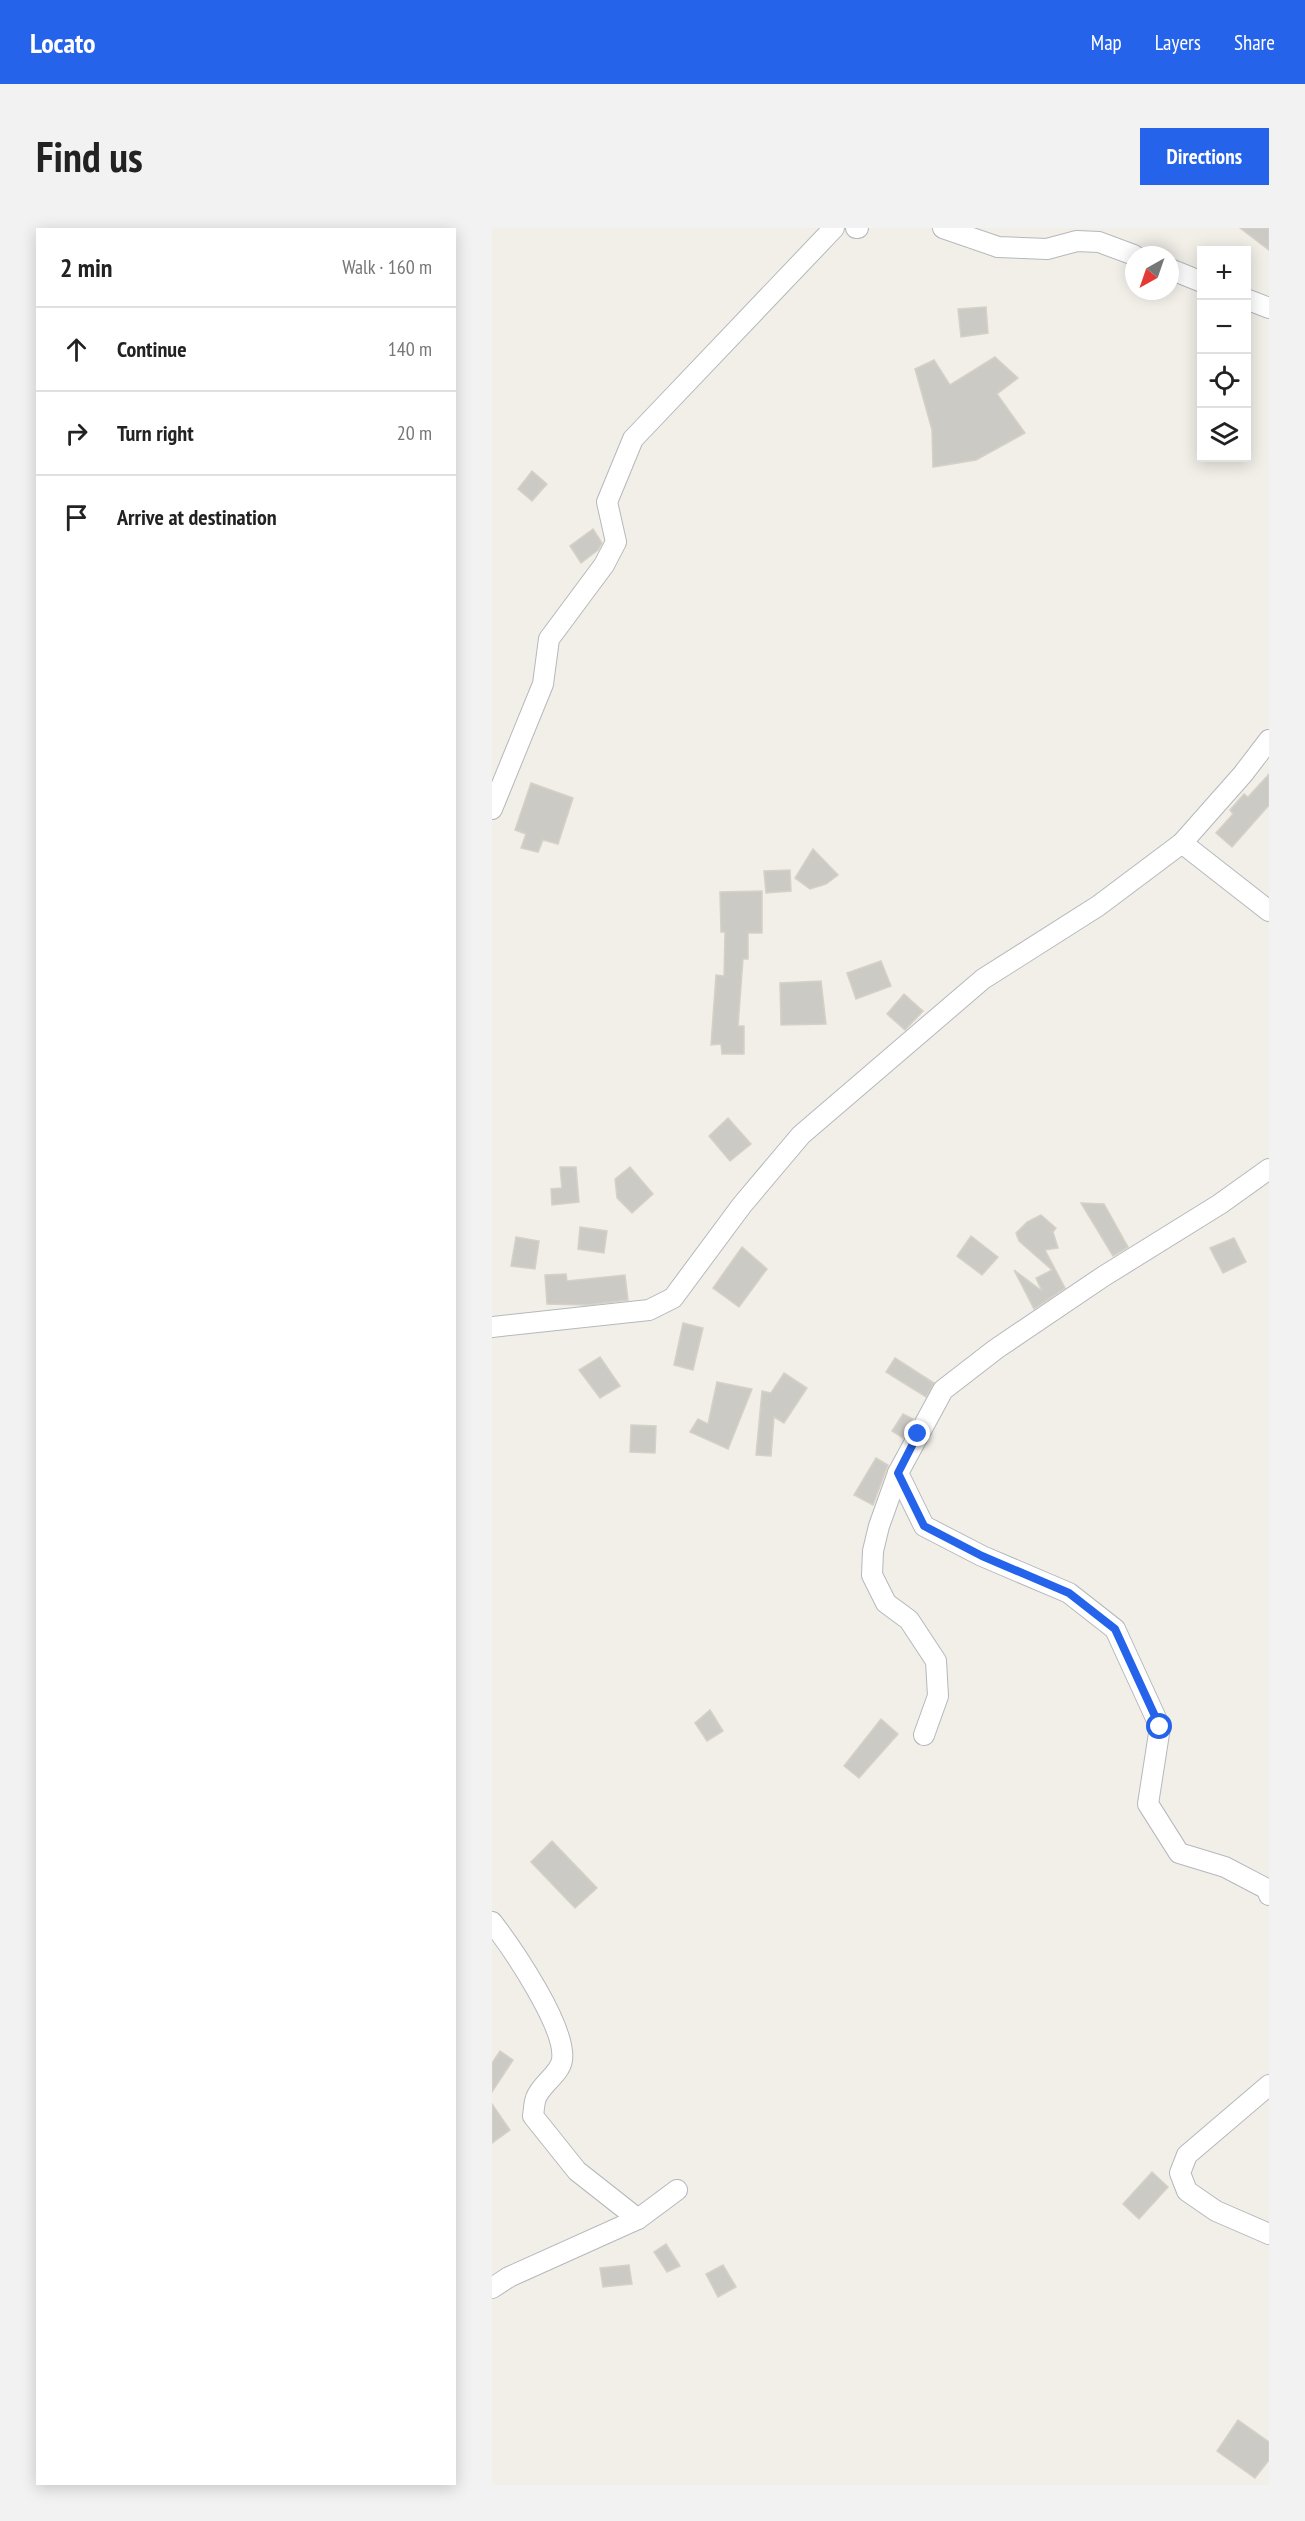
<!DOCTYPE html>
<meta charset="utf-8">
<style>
body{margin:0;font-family:"PT Sans Narrow",sans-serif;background:#f2f2f2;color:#222}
.controls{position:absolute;right:18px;top:18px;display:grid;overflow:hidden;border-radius:0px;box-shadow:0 3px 15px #0003}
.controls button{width:54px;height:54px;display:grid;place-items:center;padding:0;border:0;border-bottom:2px solid #e0e0e0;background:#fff;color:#222;font:30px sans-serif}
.compass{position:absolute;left:633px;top:18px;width:54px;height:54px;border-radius:50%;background:#fff;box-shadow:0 3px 15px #0003;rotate:220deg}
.stop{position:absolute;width:18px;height:18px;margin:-14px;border:4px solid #2563eb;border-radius:50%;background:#fff}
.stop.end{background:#2563eb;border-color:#fff;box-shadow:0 2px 6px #0008}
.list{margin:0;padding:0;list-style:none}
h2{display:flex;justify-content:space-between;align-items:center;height:78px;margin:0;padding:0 24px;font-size:26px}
h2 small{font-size:20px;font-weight:400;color:#767676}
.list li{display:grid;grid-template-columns:39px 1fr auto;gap:18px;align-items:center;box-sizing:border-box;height:84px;padding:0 24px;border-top:2px solid #e0e0e0}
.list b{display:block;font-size:22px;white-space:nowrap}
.list em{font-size:20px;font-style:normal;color:#767676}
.icon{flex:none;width:33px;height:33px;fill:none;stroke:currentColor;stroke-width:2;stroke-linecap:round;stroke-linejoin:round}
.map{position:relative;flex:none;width:777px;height:2257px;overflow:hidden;border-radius:0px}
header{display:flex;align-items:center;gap:36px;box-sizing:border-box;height:84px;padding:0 30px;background:#2563eb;color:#fff}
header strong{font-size:28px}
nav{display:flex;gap:33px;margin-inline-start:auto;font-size:21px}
.intro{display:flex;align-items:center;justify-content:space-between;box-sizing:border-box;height:144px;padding:0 36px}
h1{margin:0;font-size:42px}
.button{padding:15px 27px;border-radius:0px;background:#2563eb;color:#fff;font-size:21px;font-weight:700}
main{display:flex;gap:36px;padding:0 36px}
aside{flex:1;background:#fff;border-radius:0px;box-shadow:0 3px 15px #0003}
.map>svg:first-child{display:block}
.building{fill:#cccac5;stroke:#d6d1c6;stroke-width:1.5}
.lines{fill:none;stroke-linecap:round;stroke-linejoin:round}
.minor-casing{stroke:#b5b8bc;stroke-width:22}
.minor{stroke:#fff;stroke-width:20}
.route{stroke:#2563eb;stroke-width:8}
</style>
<header>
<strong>Locato</strong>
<nav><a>Map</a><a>Layers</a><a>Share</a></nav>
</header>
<div class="intro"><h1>Find us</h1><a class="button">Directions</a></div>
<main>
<aside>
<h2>2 min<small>Walk · 160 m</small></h2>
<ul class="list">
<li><svg class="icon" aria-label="ahead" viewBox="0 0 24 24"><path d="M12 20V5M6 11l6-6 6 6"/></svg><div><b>Continue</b></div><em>140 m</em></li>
<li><svg class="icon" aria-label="right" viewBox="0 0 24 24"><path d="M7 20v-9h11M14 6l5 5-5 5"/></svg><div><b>Turn right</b></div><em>20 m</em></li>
<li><svg class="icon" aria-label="arrive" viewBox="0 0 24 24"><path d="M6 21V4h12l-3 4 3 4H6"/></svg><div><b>Arrive at destination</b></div></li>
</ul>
</aside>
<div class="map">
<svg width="777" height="2257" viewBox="0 0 777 2257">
<rect width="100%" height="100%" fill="#f1efe8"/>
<!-- building -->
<g class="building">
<path d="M748 0H777V22Z"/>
<path d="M494 79 496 105 469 109 466 81Z"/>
<path d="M503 129 526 150 505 166 533 205 484 232 441 239 440 202 423 141 442 132 458 157Z"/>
<path d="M40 243 55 256 40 273 26 261Z"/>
<path d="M101 301 110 315 106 322 89 335 78 318Z"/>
<path d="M777 546V577L740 619 724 605 741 586 738 582 752 566 756 569Z"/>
<path d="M39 555 81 570 66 616 51 612 46 624 29 620 34 606 23 602Z"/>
<path d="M321 621 346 647 334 656 318 661 303 650Z"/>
<path d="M298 642 299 663 274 665 272 643Z"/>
<path d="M270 663V705H256V731H251L246 798H252V826H230L229 816 219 817 224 747 232 748 233 704H229L228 664Z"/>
<path d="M389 733 399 758 364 771 355 745Z"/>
<path d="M329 753 334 796 289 797 288 755Z"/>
<path d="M412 766 431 783 413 802 395 786Z"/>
<path d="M236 890 259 916 238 933 217 908Z"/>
<path d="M68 939H84L87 974 60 977 59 961 70 960Z"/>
<path d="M138 939 161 966 140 985 125 970 123 951Z"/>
<path d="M589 975 612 976 636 1019 621 1028Z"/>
<path d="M549 987 564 1000 561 1004 566 1020 553 1022 573 1060 542 1081 522 1042 550 1063 544 1050 560 1042 527 1013 524 1005 535 994Z"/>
<path d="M88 999 115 1003 112 1025 86 1021Z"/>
<path d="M479 1008 506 1029 490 1047 465 1028Z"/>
<path d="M24 1009 47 1013 43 1041 19 1038Z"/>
<path d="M742 1010 754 1034 731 1045 718 1020Z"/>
<path d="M250 1019 275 1041 247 1079 221 1060Z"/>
<path d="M74 1046 75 1053 133 1047 136 1072 95 1077 55 1076 53 1047Z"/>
<path d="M191 1095 211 1100 201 1142 182 1137Z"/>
<path d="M108 1129 128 1158 108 1170 87 1142Z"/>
<path d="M403 1130 442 1155 434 1169 394 1144Z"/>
<path d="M292 1145 315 1160 292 1195 282 1189 279 1228 264 1227 270 1163 279 1165Z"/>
<path d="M225 1154 260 1161 236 1221 198 1204 206 1191 216 1196Z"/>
<path d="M411 1186 421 1191 411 1210 400 1203Z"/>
<path d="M139 1197 164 1198 163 1225 138 1224Z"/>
<path d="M384 1230 396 1237 381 1277 362 1267Z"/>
<path d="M218 1482 231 1503 215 1513 203 1495Z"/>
<path d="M389 1491 406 1506 367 1550 352 1538Z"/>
<path d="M60 1613 105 1660 83 1680 39 1634Z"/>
<path d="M8 1823 21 1832 0 1864V1835Z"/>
<path d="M0 1876 18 1902 0 1915Z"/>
<path d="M660 1944 676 1959 647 1991 631 1976Z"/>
<path d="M174 2016 188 2038 175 2044 162 2024Z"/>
<path d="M137 2037 140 2056 111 2059 108 2040Z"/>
<path d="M231 2037 244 2059 226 2069 214 2046Z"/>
<path d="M746 2192 777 2214V2232L763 2250 725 2223Z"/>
</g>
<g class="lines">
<defs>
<g id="minor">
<path d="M364 0H366"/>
<path d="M451 0 506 19 555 21 585 13 607 14 642 27"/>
<path d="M678 41 710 54"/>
<path d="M754 71 777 80"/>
<path d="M0 581 51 456 57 411 112 337 124 314 115 274 141 211 342 0"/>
<path d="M690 615 777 683"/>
<path d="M0 1099 157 1082 181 1070 250 977 309 907 491 751 606 678 690 615 751 546 777 512"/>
<path d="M406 1245 432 1298 490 1328 577 1365 623 1401 668 1499 656 1576 687 1625 733 1639 775 1661 777 1667"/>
<path d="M432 1507 446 1468 444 1433 417 1392 394 1375 380 1347 381 1323 387 1298 406 1245 451 1162 504 1121 612 1048 728 976 777 941"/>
<path d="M0 1694C20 1720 75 1800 70 1832 68 1846 49 1856 44 1870 42 1875 42 1882 41 1888L85 1943 146 1991"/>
<path d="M777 1857 695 1927 688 1945 695 1963 724 1983 777 2006"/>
<path d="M0 2060 17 2049 146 1991 185 1962"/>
</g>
</defs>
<!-- minor casing -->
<use href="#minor" class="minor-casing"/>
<!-- minor -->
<use href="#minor" class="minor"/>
</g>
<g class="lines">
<!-- route -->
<path class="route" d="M426 1206 406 1245 432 1298 490 1328 577 1365 623 1401 668 1499"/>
</g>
</svg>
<div class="controls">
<button>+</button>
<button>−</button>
<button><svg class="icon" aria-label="locate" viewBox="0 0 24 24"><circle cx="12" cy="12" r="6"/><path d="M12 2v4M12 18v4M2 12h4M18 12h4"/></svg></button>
<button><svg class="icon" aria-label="layers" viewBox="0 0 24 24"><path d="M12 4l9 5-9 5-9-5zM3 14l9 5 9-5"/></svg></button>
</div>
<svg class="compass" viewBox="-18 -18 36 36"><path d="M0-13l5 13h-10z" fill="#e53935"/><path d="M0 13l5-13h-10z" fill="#767676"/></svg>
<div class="stop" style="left:668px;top:1499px"></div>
<div class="stop end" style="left:426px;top:1206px"></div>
</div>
</main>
